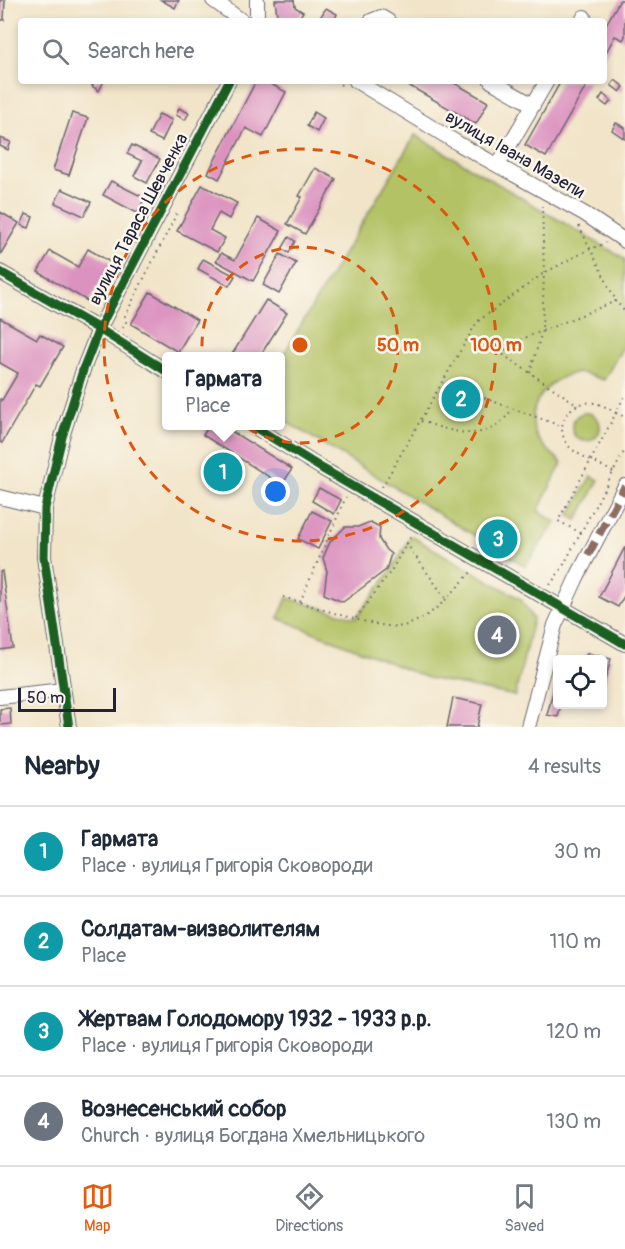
<!DOCTYPE html>
<meta charset="utf-8">
<style>
body{margin:0;font-family:Pangolin,sans-serif;background:#f6f6f7;color:#1f2937}
.controls{position:absolute;right:18px;bottom:18px;display:grid;overflow:hidden;border-radius:6px;box-shadow:0 3px 9px #0003}
.controls button{width:54px;height:54px;display:grid;place-items:center;padding:0;border:0;border-bottom:2px solid #e0e1e3;background:#fff;color:#1f2937;font:30px sans-serif}
.scale{position:absolute;left:18px;bottom:15px;width:98px;box-sizing:border-box;padding-left:6px;border:3px solid #22223b;border-top:0;font-size:16px;line-height:21px;white-space:nowrap;color:#22223b;-webkit-text-stroke:4px #fbf7ec;paint-order:stroke}
.you{position:absolute;left:276px;top:492px;width:21px;height:21px;margin:-15px;border:4px solid #fff;border-radius:50%;background:#1a73e8;box-shadow:0 0 0 9px #1a73e833}
.badge{display:grid;place-items:center;width:39px;height:39px;border-radius:50%;background:#ea580c;color:#fff;font-size:20px;font-weight:700}
.pin{position:absolute;translate:-50% -50%;border:3px solid #fff;box-shadow:0 2px 6px #0006}
.popup{position:absolute;left:162px;top:352px;width:123px;height:78px;box-sizing:border-box;display:grid;place-content:center;border-radius:6px;background:#fff;filter:drop-shadow(0 2px 4px #0005);font-size:20px;white-space:nowrap;color:#747a83}
.popup b{font-size:22px;color:#1f2937}
.popup::after{content:'';position:absolute;left:50%;top:100%;margin-left:-12px;border:12px solid transparent;border-top-color:#fff}
.list{margin:0;padding:0;list-style:none}
h2{display:flex;justify-content:space-between;align-items:center;height:78px;margin:0;padding:0 24px;font-size:26px}
h2 small{font-size:20px;font-weight:400;color:#747a83}
.list li{display:grid;grid-template-columns:39px 1fr auto;gap:18px;align-items:center;box-sizing:border-box;height:90px;padding:0 24px;border-top:2px solid #e0e1e3}
.list b{display:block;font-size:22px;white-space:nowrap}
.list p{margin:0;font-size:20px;white-space:nowrap;color:#747a83}
.list em{font-size:20px;font-style:normal;color:#747a83}
.icon{flex:none;width:33px;height:33px;fill:none;stroke:currentColor;stroke-width:2;stroke-linecap:round;stroke-linejoin:round}
.map{position:relative;flex:none;width:625px;height:727px;overflow:hidden}
.search{position:absolute;background:#fff;box-shadow:0 3px 9px #0003;left:18px;right:18px;top:18px;height:66px;display:flex;align-items:center;gap:15px;box-sizing:border-box;padding:0 21px;border-radius:6px;color:#747a83;font-size:22px}
.sheet{height:438px;background:#fff}
nav{display:flex;justify-content:space-around;align-items:center;box-sizing:border-box;height:84px;border-top:2px solid #e0e1e3;background:#fff;font-size:16px;color:#747a83}
nav a{display:grid;justify-items:center;gap:3px}
nav .on{color:#ea580c}
.map>svg:first-child{display:block}
.green{fill:#b3c265;stroke:#6a7250;stroke-width:1.5}
.building{fill:#db92bf}
.lines{fill:none;stroke-linecap:round;stroke-linejoin:round}
.minor-casing{stroke:#6a666c;stroke-width:16}
.path{stroke:#6a666c;stroke-width:2;stroke-dasharray:1.5 4.5;stroke-linecap:butt}
.minor{stroke:#fff;stroke-width:14}
.quiet{stroke:#8d6e63;stroke-width:8;stroke-dasharray:15 8;stroke-linecap:butt}
.cycleway-casing{stroke:#fbf7ec;stroke-width:13}
.cycleway{stroke:#1b5e20;stroke-width:9}
.ring{fill:none;stroke:#de560e;stroke-width:3;stroke-dasharray:10 8}
.labels{text-anchor:middle;stroke-width:5;stroke-linejoin:round;paint-order:stroke}
.street-label{font-size:18px;fill:#22223b;stroke:#fbf7ec}
.centre{fill:#de560e;stroke:#fbf7ec;stroke-width:3}
.ring-label{font-size:18px;text-anchor:middle;font-weight:bold;fill:#de560e;stroke:#fbf7ec;stroke-width:5;stroke-linejoin:round;paint-order:stroke}
</style>
<div class="map">
<svg width="625" height="727" viewBox="0 0 625 727">
<rect width="100%" height="100%" fill="#fbf7ec"/>
<filter id="ink" filterUnits="userSpaceOnUse"><feTurbulence type="fractalNoise" baseFrequency=".0167" numOctaves="2"/><feDisplacementMap in="SourceGraphic" scale="12" xChannelSelector="R" yChannelSelector="G"/><feConvolveMatrix kernelMatrix="1 2 1 2 8 2 1 2 1" color-interpolation-filters="sRGB"/></filter>
<filter id="wash" filterUnits="userSpaceOnUse"><feTurbulence type="fractalNoise" baseFrequency=".008" numOctaves="4" result="noise"/><feDisplacementMap in="SourceGraphic" scale="24" xChannelSelector="R" yChannelSelector="G"/><feGaussianBlur stdDeviation="1.35" result="paint"/><feColorMatrix in="noise" values="0 0 0 0 0 0 0 0 0 0 0 0 0 0 0 0 0 1.4 0 .05"/><feComposite in="paint" operator="in"/></filter>
<g filter="url(#wash)">
<rect width="100%" height="100%" fill="#f1e4c8"/>
<!-- green -->
<g class="green">
<path d="M415 135 625 259V343L604 380C596 378 584 372 576 373 548 378 524 406 536 435 541 446 554 455 562 463L538 511 556 522 525 566 280 418V360Z"/>
<circle cx="586" cy="427" r="14"/>
<path d="M591 476 599 480 577 520 569 516Z"/>
<path d="M411 536 521 599 533 619 515 696 428 678 278 618 287 598 356 618 391 571Z"/>
</g>
<g id="blocks">
<!-- building -->
<g class="building">
<path d="M0 0H5L4 20H0Z"/>
<path d="M161 0H179L175 8Z"/>
<path d="M275 0H294L295 7 303 12 297 21H286L277 15Z"/>
<path d="M620 0H625V36L623 40 615 36 604 56V28Z"/>
<path d="M326 8 337 14 334 21H318Z"/>
<path d="M615 80 624 87 620 92 611 85Z"/>
<path d="M95 81H104L99 91 92 86Z"/>
<path d="M256 81H265L286 92 263 137 246 128 219 179 208 173Z"/>
<path d="M401 81H451L488 102 476 124Z"/>
<path d="M561 81H589L546 157 525 145Z"/>
<path d="M603 94 611 101 607 106 599 100Z"/>
<path d="M179 108 189 113 185 120 176 115Z"/>
<path d="M314 112 324 118 317 132 307 126Z"/>
<path d="M72 113 88 118 69 175 53 170Z"/>
<path d="M159 114 172 120 162 141 149 135Z"/>
<path d="M616 123 625 128V139L612 130Z"/>
<path d="M0 138 11 142 8 150 0 146Z"/>
<path d="M132 145 160 159 147 183 134 176 142 161 127 154Z"/>
<path d="M315 168 336 179 305 234 287 224 302 197 299 196Z"/>
<path d="M111 181 145 198 137 213 103 195Z"/>
<path d="M202 185 237 203 229 219 219 213 210 230 225 238 217 252 177 231Z"/>
<path d="M62 189 91 202 84 216 55 203Z"/>
<path d="M0 212 19 223 0 255Z"/>
<path d="M26 214 33 217 29 228 21 225Z"/>
<path d="M258 218 281 231 253 281 216 261 221 253 235 260Z"/>
<path d="M289 237 295 241 289 253 282 249Z"/>
<path d="M88 249 112 263 89 302 38 272 50 251 78 267Z"/>
<path d="M280 254 296 263 279 294 263 285Z"/>
<path d="M203 259 235 276 229 286 198 269Z"/>
<path d="M150 292 197 320 178 352 131 324Z"/>
<path d="M266 300 287 313 260 356H231Z"/>
<path d="M0 318 37 339 40 334 63 347 40 386 36 384 2 443 0 442V399L2 400 18 373 0 363Z"/>
<path d="M209 426H223L292 469 282 485 203 435Z"/>
<path d="M319 488 341 500 334 514 312 501Z"/>
<path d="M312 511 332 521 318 549 298 539Z"/>
<path d="M370 522 380 527 379 539 386 550 391 554 386 570 343 602 324 594 327 571 323 558 330 542 345 527H358Z"/>
<path d="M625 547V594L618 607 599 597Z"/>
<path d="M2 571 13 648 0 650V572Z"/>
<path d="M494 615 504 625 513 623 517 632 509 637 506 651 499 654 490 644 482 646 478 638 485 633 487 627 486 618Z"/>
<path d="M587 653 611 659 603 687 602 660H585Z"/>
<path d="M554 688 558 689V704H561L558 717 547 715Z"/>
<path d="M453 698 482 704 477 727H447Z"/>
<path d="M10 708 11 724 0 725V709Z"/>
</g>
</g>
</g>
<g filter="url(#ink)">
<use href="#blocks" fill-opacity="0" stroke="#6a666c" stroke-width="1.5"/>
<g class="lines">
<defs>
<g id="minor">
<path d="M213 0 242 21"/>
<path d="M257 21V0"/>
<path d="M371 21 381 17 388 21"/>
<path d="M582 21 584 17"/>
<path d="M356 81 459 144 585 214 625 241"/>
<path d="M491 81 533 105"/>
<path d="M498 165 547 81"/>
<path d="M0 272 99 329 166 371"/>
<path d="M253 426 323 469 625 644"/>
<path d="M0 497 45 508"/>
<path d="M0 697 63 690"/>
<path d="M69 727 44 557 45 508 62 437 84 367 99 329 229 81"/>
<path d="M528 727 555 625 577 577 625 486"/>
</g>
</defs>
<!-- minor casing -->
<use href="#minor" class="minor-casing"/>
<!-- path -->
<g class="path">
<path d="M335 81 343 86"/>
<path d="M579 226 616 301"/>
<path d="M123 328 126 322 125 316 177 213"/>
<path d="M493 348 578 405"/>
<path d="M500 353 520 340 616 301 625 312"/>
<path d="M530 373 542 331 544 273 542 206"/>
<path d="M473 394 561 426"/>
<path d="M421 421C456 433 489 445 512 409"/>
<path d="M613 472 591 460 616 413 625 417"/>
<path d="M382 487 477 322 544 273 590 249 606 243"/>
<path d="M581 533 558 521 591 460C582 456 573 452 567 444 553 424 571 399 594 403 602 404 609 409 616 413L625 395"/>
<path d="M406 543 446 599"/>
<path d="M550 585 562 568 625 450"/>
<path d="M283 597C308 604 381 631 403 626 432 619 452 593 471 572"/>
<path d="M300 602 346 497"/>
<path d="M356 618 391 571 411 536"/>
</g>
<!-- minor -->
<use href="#minor" class="minor"/>
<!-- quiet -->
<path class="quiet" d="M588 555 625 486"/>
<defs>
<g id="cycleway">
<path d="M0 272 99 329 166 371"/>
<path d="M253 426 323 469 625 644"/>
<path d="M69 727 44 557 45 508 62 437 84 367 99 329 229 81"/>
</g>
</defs>
<!-- cycleway casing -->
<use href="#cycleway" class="cycleway-casing"/>
<!-- cycleway -->
<use href="#cycleway" class="cycleway"/>
</g>
</g>
<!-- distance rings -->
<g class="ring">
<circle cx="300" cy="345" r="98"/>
<circle cx="300" cy="345" r="196"/>
</g>
<g class="labels">
<!-- street labels -->
<g class="street-label">
<text transform="translate(515 154) rotate(30)" y="6">вулиця Івана Мазепи</text>
<text transform="translate(138 219) rotate(-62)" y="6">вулиця Тараса Шевченка</text>
</g>
</g>
<circle cx="300" cy="345" r="9" class="centre"/>
<g class="ring-label">
<text x="398" y="351">50 m</text>
<text x="496" y="351">100 m</text>
</g>
</svg>
<div class="controls">
<button><svg class="icon" aria-label="locate" viewBox="0 0 24 24"><circle cx="12" cy="12" r="6"/><path d="M12 2v4M12 18v4M2 12h4M18 12h4"/></svg></button>
</div>
<div class="scale">50 m</div>
<div class="you"></div>
<div class="pin badge" style="left:223px;top:472px;background:#0f9aa8">1</div>
<div class="popup"><b>Гармата</b>Place</div>
<div class="pin badge" style="left:461px;top:399px;background:#0f9aa8">2</div>
<div class="pin badge" style="left:498px;top:539px;background:#0f9aa8">3</div>
<div class="pin badge" style="left:497px;top:635px;background:#6b7280">4</div>
<div class="search"><svg class="icon" aria-label="search" viewBox="0 0 24 24"><circle cx="10" cy="10" r="6"/><path d="M15 15l6 6"/></svg>Search here</div>
</div>
<section class="sheet">
<h2>Nearby<small>4 results</small></h2>
<ul class="list">
<li><span class="badge" style="background:#0f9aa8">1</span><div><b>Гармата</b><p>Place · вулиця Григорія Сковороди</p></div><em>30 m</em></li>
<li><span class="badge" style="background:#0f9aa8">2</span><div><b>Солдатам-визволителям</b><p>Place</p></div><em>110 m</em></li>
<li><span class="badge" style="background:#0f9aa8">3</span><div><b>Жертвам Голодомору 1932 - 1933 р.р.</b><p>Place · вулиця Григорія Сковороди</p></div><em>120 m</em></li>
<li><span class="badge" style="background:#6b7280">4</span><div><b>Вознесенський собор</b><p>Church · вулиця Богдана Хмельницького</p></div><em>130 m</em></li>
</ul>
</section>
<nav>
<a class="on"><svg class="icon" aria-label="map" viewBox="0 0 24 24"><path d="M3 6l6-2 6 2 6-2v14l-6 2-6-2-6 2zM9 4v14M15 6v14"/></svg>Map</a>
<a><svg class="icon" aria-label="directions" viewBox="0 0 24 24"><path d="M12 3l9 9-9 9-9-9zM9 14v-3h6M13 9l2 2-2 2"/></svg>Directions</a>
<a><svg class="icon" aria-label="saved" viewBox="0 0 24 24"><path d="M7 4h10v16l-5-4-5 4z"/></svg>Saved</a>
</nav>
